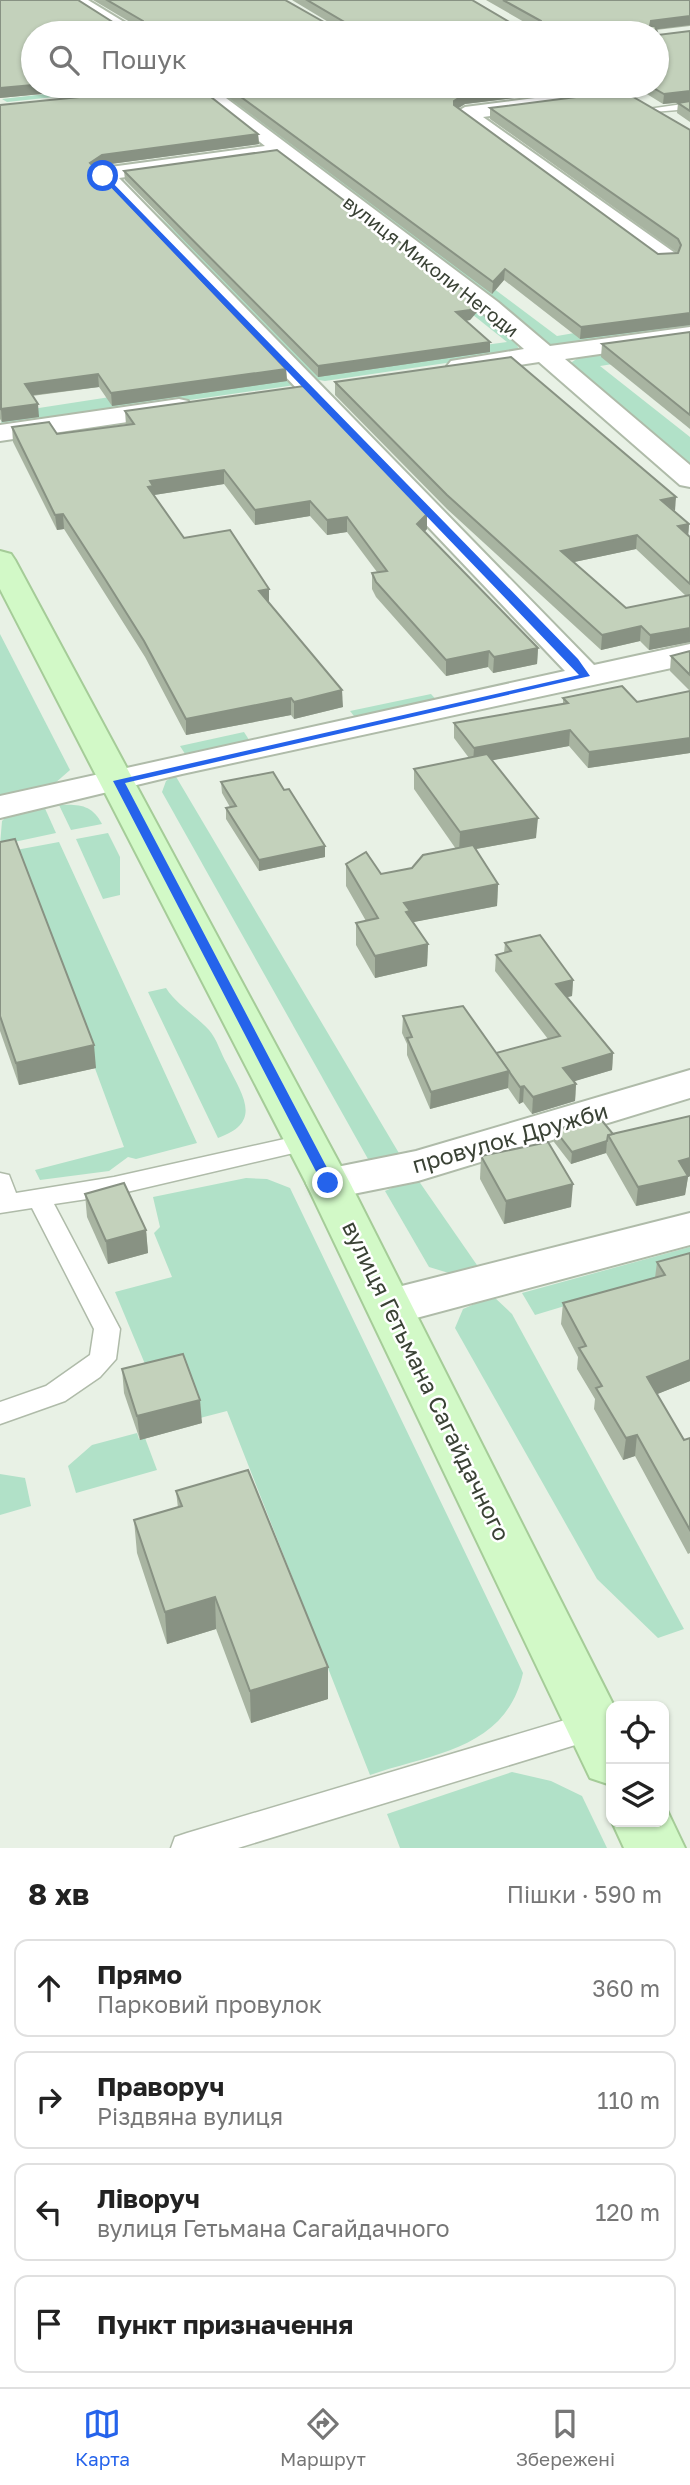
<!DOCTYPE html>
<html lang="uk">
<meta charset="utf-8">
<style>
body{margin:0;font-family:"Golos Text",sans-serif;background:#f6f6f6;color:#222}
.controls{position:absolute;right:21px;bottom:21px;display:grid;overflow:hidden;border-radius:14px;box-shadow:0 2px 5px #0004}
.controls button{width:63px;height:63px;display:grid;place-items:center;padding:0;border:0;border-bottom:2px solid #e0e0e0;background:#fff;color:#222;font:35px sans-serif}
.stop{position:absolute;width:21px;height:21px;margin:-16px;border:5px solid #2563eb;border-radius:50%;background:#fff}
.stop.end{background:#2563eb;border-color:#fff;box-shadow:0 2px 7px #0008}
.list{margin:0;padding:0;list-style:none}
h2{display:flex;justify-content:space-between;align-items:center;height:91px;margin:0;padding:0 28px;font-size:30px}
h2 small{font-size:23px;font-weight:400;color:#767676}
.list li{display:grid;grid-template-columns:46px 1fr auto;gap:21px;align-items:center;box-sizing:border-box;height:98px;margin:0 14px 14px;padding:0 14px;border:2px solid #e0e0e0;border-radius:14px}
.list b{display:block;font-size:26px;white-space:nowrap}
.list p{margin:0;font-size:23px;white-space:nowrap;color:#767676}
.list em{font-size:23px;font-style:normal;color:#767676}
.icon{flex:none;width:38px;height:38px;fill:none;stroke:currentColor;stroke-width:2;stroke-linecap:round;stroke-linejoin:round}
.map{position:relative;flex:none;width:690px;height:1848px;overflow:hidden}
.search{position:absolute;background:#fff;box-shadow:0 2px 5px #0004;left:21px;right:21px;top:21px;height:77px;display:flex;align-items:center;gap:18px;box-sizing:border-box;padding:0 24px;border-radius:38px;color:#767676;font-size:26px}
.sheet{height:539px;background:#fff}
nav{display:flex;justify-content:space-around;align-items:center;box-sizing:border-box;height:98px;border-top:2px solid #e0e0e0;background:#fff;font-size:19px;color:#767676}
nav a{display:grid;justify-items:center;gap:4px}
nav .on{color:#2563eb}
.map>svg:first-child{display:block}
.green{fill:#b1e1c8}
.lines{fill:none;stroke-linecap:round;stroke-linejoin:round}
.service-casing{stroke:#afbba9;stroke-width:3}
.minor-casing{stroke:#afbba9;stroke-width:4}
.secondary-casing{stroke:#a5cc98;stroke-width:4}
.service{fill:#fff;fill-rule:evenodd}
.minor{fill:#fff;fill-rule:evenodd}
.secondary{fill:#d2f9c7;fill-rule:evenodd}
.wall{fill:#a8b4a1;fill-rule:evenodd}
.shaded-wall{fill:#889283}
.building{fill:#c3d1bb;stroke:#889283;stroke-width:2}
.route{fill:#2563eb}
.labels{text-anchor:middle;stroke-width:5;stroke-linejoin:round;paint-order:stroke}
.far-street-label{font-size:19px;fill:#3a4235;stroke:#fff}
.street-label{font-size:23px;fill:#3a4235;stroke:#fff}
</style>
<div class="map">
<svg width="690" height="1848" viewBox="0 0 690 1848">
<rect width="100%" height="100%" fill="#e8f1e5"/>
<!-- green -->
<g class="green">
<path d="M116 86H157L7 102 2 99Z"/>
<path d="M232 93 557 336 690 313V330L560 348 545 345 217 94Z"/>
<path d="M114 174 321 367 507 342 428 279 442 281 515 340 520 352 325 381 313 379Z"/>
<path d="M690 340V352L600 366 690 437V470L569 364 581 356Z"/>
<path d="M256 351 295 385 2 427 0 414 136 393Z"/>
<path d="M0 634 70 770 54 784 0 797Z"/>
<path d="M431 694 439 703 358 721 350 711Z"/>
<path d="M244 732 251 743 187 757 180 746Z"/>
<path d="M175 775 403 1160 377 1164 368 1159 162 792 166 781Z"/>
<path d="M43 804 56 833 0 845 2 821 10 813Z"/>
<path d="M59 805C80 804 92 805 102 824L71 830Z"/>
<path d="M108 833 120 857V895L103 899 76 839Z"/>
<path d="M59 842 197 1143 136 1159 128 1157 109 1171 40 1180 35 1170 124 1147 18 860 0 853Z"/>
<path d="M166 988C177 1005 195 1015 209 1030 217 1039 221 1054 227 1064 242 1095 264 1122 218 1138L148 992Z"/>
<path d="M416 1177 479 1268 452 1274 429 1267 385 1191Z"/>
<path d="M246 1178 267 1179 290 1188 523 1673C506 1749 434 1753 370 1775L227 1411 200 1418 145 1364 115 1292 172 1277 154 1233 160 1227 153 1197Z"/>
<path d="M690 1247V1268L535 1315 522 1293Z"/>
<path d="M493 1296 512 1314 684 1629 658 1638 597 1579 455 1328 463 1309Z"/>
<path d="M137 1433 139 1439 145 1438 157 1470 76 1493 68 1466 92 1445Z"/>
<path d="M0 1474 25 1478 31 1506 0 1515Z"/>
<path d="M512 1772 551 1781 582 1796 607 1848H400L387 1814Z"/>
</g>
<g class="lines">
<defs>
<g id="service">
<path d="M690 103V109L653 112 648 109Z"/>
<path d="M307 1134 315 1136 319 1142 315 1148 114 1195 54 1204 120 1329 116 1359 100 1377 65 1401 0 1424V1402L46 1386 90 1355 94 1329 32 1208 0 1213V1173L9 1175 16 1193 114 1177Z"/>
<path d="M595 1711 606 1715 611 1725 606 1735 595 1739 238 1848H171L175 1837 187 1833Z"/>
</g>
<g id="minor">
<path d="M68 0H88L142 33H121Z"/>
<path d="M189 86H210L498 302 550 346 690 327V341L565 359 690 465V487L680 485 539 362 460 374 451 371 447 366 451 361 524 349 482 312 278 156 119 178 594 665 690 644V664L182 774 0 818V796L565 671 93 174 103 168 265 146Z"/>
<path d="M627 86 636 92 634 96 483 117 675 253 678 258 675 263H659L455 113 465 107Z"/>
<path d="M179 399 188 401 192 407 188 413 0 441V425Z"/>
<path d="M690 1070V1098L418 1181 328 1199 312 1194 306 1183 312 1172 416 1151Z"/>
<path d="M690 1213V1245L390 1325 373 1319 366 1307 373 1295 390 1289Z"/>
</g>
<g id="secondary">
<path d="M0 551 11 554 15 560 350 1183 614 1706H611V1785L590 1778 306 1183 0 589Z"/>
<path d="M664 1804 685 1848H624L612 1822H664Z"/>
</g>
</defs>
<!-- service casing -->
<use href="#service" class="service-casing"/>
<!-- minor casing -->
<use href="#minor" class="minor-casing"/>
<!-- secondary casing -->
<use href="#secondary" class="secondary-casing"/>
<!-- service -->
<use href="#service" class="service"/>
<!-- minor -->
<use href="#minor" class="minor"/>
<!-- secondary -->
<use href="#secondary" class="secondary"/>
</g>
<!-- wall -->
<g class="wall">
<path d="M0 0H78L119 26 135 25 93 0H285L331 26H335L292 0H472L516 26H531L486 0H690V26L656 30 658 35 690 31V122L677 113 678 103 663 104 634 86H657V33H33V86H124L0 98Z"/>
<path d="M213 86H606V87L465 104 458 108 658 254 678 253 490 119V108L690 130V325L580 339 504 280 492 294Z"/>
<path d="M0 105 258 134 259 144 103 165 96 170 286 369 287 381 112 406 99 387 32 396 39 417 2 422 0 419Z"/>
<path d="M124 171 477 312 470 320 466 321 490 352 318 377 125 180Z"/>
<path d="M690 332V429L601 357 602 344Z"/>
<path d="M335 382 674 511 689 524 688 535 690 537V642L649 650 640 641 601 650 447 509 335 395ZM636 549 686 596 626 608 574 562Z"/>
<path d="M125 411 427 529 424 532 538 648 537 664 493 673 488 667 446 676 376 597 372 589V573L377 572 347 532 327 535 310 516 255 525 224 484 154 495 184 538 269 604 343 707 294 719 291 715 186 735 145 657 64 529 57 530 13 442 12 427 57 434 126 425Z"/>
<path d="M690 651V753L588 768 569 746 492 760 536 838 476 849 498 884 497 906 413 922 428 944 427 966 375 978 356 945V923L366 921 346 886V864L381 874 412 868 456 849 414 789V769L469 758 454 738V723L563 704V698L637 702 690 691 670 671 671 656Z"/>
<path d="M221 782 284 790 325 846V857L259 871 226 819V808L230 807 222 793Z"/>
<path d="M0 842 96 1068 19 1085 0 1031Z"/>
<path d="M505 943 573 980 572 996 567 997 613 1053 612 1070 574 1081 576 1084 575 1101 532 1114 523 1102 519 1104 508 1088 430 1109 407 1055V1044L402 1033 403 1016 496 1053 548 1039 495 971 496 955 504 953Z"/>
<path d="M555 1130 613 1134 688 1177 685 1195 636 1206 606 1153 571 1164 554 1142Z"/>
<path d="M481 1156 571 1207 504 1224 480 1179Z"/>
<path d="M85 1194 146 1230 148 1253 108 1264 87 1217Z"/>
<path d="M690 1253V1381L657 1394 684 1440 690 1438V1553L688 1554 635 1456 623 1460 594 1409 595 1399 577 1369 578 1357 561 1324 563 1303 655 1278 657 1262Z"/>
<path d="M122 1369 202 1423 140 1440 124 1393Z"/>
<path d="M176 1491 328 1667V1699L251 1723 216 1629 167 1644 137 1553 134 1520 178 1508Z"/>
</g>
<!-- shaded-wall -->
<g class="shaded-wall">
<path d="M690 16V25L651 30 650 26 651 21Z"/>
<path d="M33 85V86H124L0 98V88Z"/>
<path d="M534 86H606V87L465 104 454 111V101L465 94Z"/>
<path d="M690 91V101L663 104 664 94Z"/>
<path d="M258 134 259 144 103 165 90 174V163L102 155Z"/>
<path d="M505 269 504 280 492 294 493 282Z"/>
<path d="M478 301 477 312 470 320 455 322 456 312Z"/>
<path d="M690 313V325L580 339 581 327Z"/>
<path d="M490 342V352L318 377V366Z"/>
<path d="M286 369 287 381 112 406 111 393Z"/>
<path d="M98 374 99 387 26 396 25 384Z"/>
<path d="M38 404 39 417 2 422 1 409Z"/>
<path d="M224 470V484L154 495 148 487 150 481Z"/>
<path d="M676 497 675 511 661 500Z"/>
<path d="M310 501V516L255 525V510Z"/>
<path d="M63 514 64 529 57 530 55 515Z"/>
<path d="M427 514V529L417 540V524Z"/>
<path d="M347 517V532L327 535V520Z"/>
<path d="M689 524 688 539 678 526Z"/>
<path d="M637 535 636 549 560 565 561 551Z"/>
<path d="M269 589V605L259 591Z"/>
<path d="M641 626 640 641 601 650 602 635Z"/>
<path d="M690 628V642L649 650 650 635Z"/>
<path d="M538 648 537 664 493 673 494 657Z"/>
<path d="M489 651 488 667 446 676V660Z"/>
<path d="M342 690 343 707 294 719V702Z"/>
<path d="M291 698V715L186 735V719Z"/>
<path d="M570 730 569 746 473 764 474 748Z"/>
<path d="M690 738V753L588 768 589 752Z"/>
<path d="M538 818 536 838 459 852 460 832Z"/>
<path d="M325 846V857L259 871V860Z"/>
<path d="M498 884 497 906 409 923 404 903Z"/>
<path d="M428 944 427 966 375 978V956Z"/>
<path d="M573 980 572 996 555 1000 556 984Z"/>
<path d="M94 1045 96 1068 19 1085 16 1063Z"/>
<path d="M613 1053 612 1070 562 1085 563 1068Z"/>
<path d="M509 1071 508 1088 430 1109 431 1092Z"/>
<path d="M576 1084 575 1101 532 1114 533 1097Z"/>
<path d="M524 1086 523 1102 519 1104 520 1087Z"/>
<path d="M607 1141 606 1153 571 1164 572 1152Z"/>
<path d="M690 1158V1176L688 1177 685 1195 636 1206 638 1187 679 1161Z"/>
<path d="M573 1184 571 1207 504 1224 506 1201Z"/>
<path d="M146 1230 148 1253 108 1264 106 1241Z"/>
<path d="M690 1360V1381L645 1399 647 1377Z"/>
<path d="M200 1400 202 1423 140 1440 137 1416Z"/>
<path d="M637 1435 635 1456 623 1460 626 1438Z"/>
<path d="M215 1597 216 1629 167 1644 165 1612Z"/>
<path d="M328 1667V1699L251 1723 250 1691Z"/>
</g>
<!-- building -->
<g class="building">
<path d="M0 0H78L119 26 143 25V21L107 0H285L331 26H343L346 23 307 0H472L516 26 542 25 541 21 503 0H690V16L651 21 650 26H655L658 35 690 31V91L664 94 650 86H657V33H33V85L0 88Z"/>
<path d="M189 86H197L258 134 102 155 90 163 286 369 111 393 98 374 25 384 38 404 1 409 0 105Z"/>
<path d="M226 86H534L465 94 454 101V105L658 254 678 253 681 245 678 239 490 108 623 91 690 130V313L581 327 505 269 493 282Z"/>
<path d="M690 101V111L678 103Z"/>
<path d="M277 150 478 301 470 310 456 312 490 342 318 366 124 171Z"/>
<path d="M690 332V415L602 344Z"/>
<path d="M511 357 676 497 661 500 689 524 678 526 690 537V584L637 535 561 551 626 608 690 595V628L650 635 641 626 602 635 447 495 335 382Z"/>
<path d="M304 386 427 514 417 524 538 648 494 657 489 651 446 660 376 582 372 573 387 571 347 517 327 520 310 501 255 510 224 470 150 481 153 486 148 487 184 538 230 530 269 589 259 591 342 690 294 702 291 698 186 719 144 641 105 579 63 514 55 515 12 427 49 422 57 434 134 424 125 411Z"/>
<path d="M690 651V675L671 656Z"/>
<path d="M622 686 637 702 690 691V738L589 752 570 730 474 748 454 723 568 703 563 698Z"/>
<path d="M487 754 538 818 460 832 414 769Z"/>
<path d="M273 772 284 790 289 789 325 846 259 860 226 808 236 806 221 782Z"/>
<path d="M15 839 94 1045 16 1063 0 1016V842Z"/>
<path d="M473 845 498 884 404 903 410 911 406 912 428 944 375 956 356 923 378 918 346 864 366 852 381 874 412 868 423 855Z"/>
<path d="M540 935 573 980 556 984 613 1053 563 1068 576 1084 533 1097 524 1086 520 1087 496 1053 560 1036 496 955 511 951 505 943Z"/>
<path d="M463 1006 509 1071 431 1092 407 1038 412 1037 403 1016Z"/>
<path d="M690 1116V1158L679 1161 688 1176 638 1187 608 1135Z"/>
<path d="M599 1117 613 1134 608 1135 607 1141 572 1152 555 1130Z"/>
<path d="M548 1142 573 1184 506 1201 481 1156Z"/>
<path d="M124 1183 146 1230 106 1241 85 1194Z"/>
<path d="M690 1253V1360L647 1377 684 1440 690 1438V1530L637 1435 626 1438 596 1388 602 1386 579 1348 586 1346 563 1303 665 1275 657 1262Z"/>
<path d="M183 1354 200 1400 137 1416 122 1369Z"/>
<path d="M248 1470 328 1667 250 1691 215 1597 165 1612 134 1520 182 1506 176 1491Z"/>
</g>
<!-- route -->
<path class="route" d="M105 175 578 659 590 676 125 783 335 1183 328 1188 322 1183 113 781 579 675 100 176Z"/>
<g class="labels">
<!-- far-street labels -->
<g class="far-street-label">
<text transform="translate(431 266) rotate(38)" y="7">вулиця Миколи Негоди</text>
</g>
<!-- street labels -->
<g class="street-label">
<text transform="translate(510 1138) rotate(-16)" y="8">провулок Дружби</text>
<text transform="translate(426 1381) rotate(64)" y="8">вулиця Гетьмана Сагайдачного</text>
</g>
</g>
</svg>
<div class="controls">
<button><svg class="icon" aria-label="locate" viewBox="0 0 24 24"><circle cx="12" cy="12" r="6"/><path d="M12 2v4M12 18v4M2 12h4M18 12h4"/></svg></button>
<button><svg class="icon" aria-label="layers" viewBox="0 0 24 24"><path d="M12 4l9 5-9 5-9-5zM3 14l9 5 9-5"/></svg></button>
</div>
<div class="stop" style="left:103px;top:176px"></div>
<div class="stop end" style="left:328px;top:1183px"></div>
<div class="search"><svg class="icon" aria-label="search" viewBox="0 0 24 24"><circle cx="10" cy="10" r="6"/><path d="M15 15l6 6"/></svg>Пошук</div>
</div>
<section class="sheet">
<h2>8 хв<small>Пішки · 590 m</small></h2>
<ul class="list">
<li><svg class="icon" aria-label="ahead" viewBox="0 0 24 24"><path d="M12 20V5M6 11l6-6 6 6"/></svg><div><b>Прямо</b><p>Парковий провулок</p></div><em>360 m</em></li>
<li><svg class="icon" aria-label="right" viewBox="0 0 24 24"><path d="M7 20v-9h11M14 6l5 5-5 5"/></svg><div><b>Праворуч</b><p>Різдвяна вулиця</p></div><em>110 m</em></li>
<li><svg class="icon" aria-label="left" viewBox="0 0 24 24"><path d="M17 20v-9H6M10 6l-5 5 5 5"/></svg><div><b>Ліворуч</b><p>вулиця Гетьмана Сагайдачного</p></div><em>120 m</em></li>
<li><svg class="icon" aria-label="arrive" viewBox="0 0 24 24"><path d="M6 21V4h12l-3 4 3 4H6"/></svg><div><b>Пункт призначення</b></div></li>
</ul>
</section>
<nav>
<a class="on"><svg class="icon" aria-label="map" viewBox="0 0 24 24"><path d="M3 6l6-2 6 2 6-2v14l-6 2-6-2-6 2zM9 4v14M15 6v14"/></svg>Карта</a>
<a><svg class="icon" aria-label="directions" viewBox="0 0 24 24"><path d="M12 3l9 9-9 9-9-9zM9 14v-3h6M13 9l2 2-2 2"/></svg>Маршрут</a>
<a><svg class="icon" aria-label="saved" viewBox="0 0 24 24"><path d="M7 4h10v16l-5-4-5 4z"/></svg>Збережені</a>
</nav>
